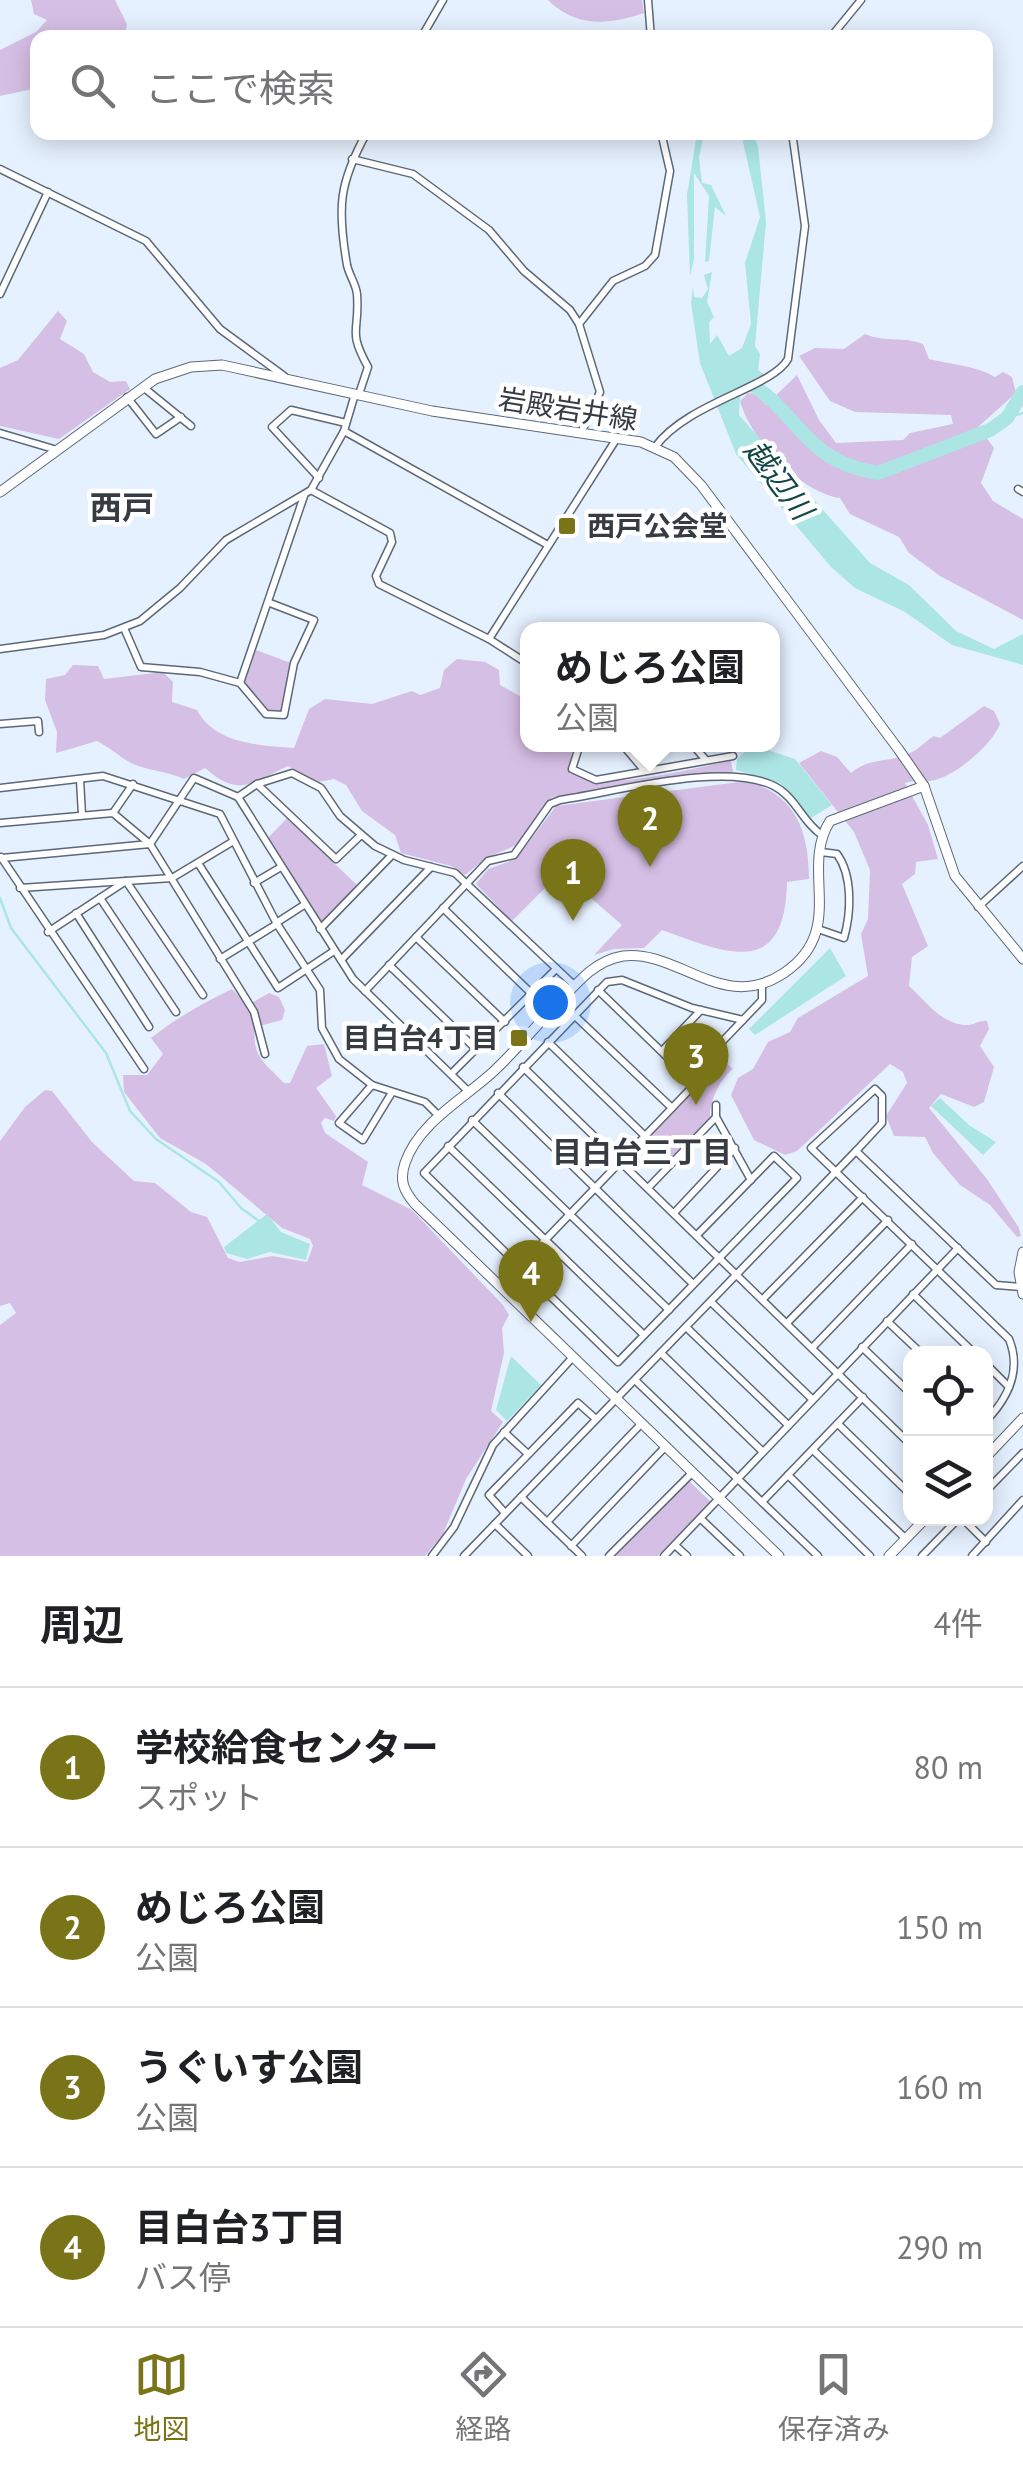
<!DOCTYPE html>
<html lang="ja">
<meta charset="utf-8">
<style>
body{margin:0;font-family:"PT Sans","Noto Sans JP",sans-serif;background:#f6f6f6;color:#202124}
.controls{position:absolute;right:30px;bottom:30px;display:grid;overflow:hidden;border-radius:20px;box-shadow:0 5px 25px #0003}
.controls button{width:90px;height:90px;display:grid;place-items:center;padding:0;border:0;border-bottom:2px solid #e0e0e0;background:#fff;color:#202124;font:50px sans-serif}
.you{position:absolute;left:550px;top:1002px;width:35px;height:35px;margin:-25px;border:8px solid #fff;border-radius:50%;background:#1a73e8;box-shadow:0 0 0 15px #1a73e833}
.badge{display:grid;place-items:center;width:65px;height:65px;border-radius:50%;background:#797418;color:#fff;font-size:32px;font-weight:700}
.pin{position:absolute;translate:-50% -82px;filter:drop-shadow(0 2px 5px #0008)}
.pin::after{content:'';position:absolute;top:52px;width:35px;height:30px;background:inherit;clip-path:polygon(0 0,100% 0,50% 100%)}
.popup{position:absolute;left:520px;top:622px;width:260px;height:130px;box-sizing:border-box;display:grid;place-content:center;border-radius:20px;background:#fff;filter:drop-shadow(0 2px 8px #0005);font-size:32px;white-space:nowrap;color:#757577}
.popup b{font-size:38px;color:#202124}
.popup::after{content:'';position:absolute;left:50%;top:100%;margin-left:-20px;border:20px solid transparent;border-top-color:#fff}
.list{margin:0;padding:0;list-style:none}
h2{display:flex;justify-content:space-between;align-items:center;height:130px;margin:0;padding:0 40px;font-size:42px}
h2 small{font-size:32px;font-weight:400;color:#757577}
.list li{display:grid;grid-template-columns:65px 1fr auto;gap:30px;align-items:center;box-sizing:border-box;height:160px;padding:0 40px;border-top:2px solid #e0e0e0}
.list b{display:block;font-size:38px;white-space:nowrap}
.list p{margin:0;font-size:32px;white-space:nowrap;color:#757577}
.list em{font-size:32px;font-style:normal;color:#757577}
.icon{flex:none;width:55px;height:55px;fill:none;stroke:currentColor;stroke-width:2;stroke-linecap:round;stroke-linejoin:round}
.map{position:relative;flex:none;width:1023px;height:1556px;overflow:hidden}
.search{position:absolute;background:#fff;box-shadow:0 5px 25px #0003;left:30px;right:30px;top:30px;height:110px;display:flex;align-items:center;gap:25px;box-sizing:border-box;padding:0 35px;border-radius:20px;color:#757577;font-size:38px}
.sheet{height:770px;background:#fff}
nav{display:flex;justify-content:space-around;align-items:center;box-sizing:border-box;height:140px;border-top:2px solid #e0e0e0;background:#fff;font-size:28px;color:#757577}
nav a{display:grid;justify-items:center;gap:5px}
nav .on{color:#797418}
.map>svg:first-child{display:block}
.green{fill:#d6bfe5}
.water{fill:#abe5e4}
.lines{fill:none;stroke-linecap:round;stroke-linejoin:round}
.stream{stroke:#abe5e4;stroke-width:2.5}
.river{stroke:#abe5e4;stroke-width:14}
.street-casing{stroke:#5c6877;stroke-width:9}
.secondary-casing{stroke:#5c6877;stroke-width:11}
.street{stroke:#fff;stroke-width:6}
.secondary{stroke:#fff;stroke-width:9}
.poi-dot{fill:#797418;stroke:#fff;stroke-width:4}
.labels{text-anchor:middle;stroke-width:9;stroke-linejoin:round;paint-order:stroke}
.street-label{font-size:28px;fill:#363c42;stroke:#fff}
.poi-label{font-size:28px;font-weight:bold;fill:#363c42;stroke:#fff;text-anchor:start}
.water-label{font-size:30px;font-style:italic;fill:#134747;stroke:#fff}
.neighbourhood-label{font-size:30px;font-weight:bold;fill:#363c42;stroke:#fff}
.quarter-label{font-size:32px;font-weight:bold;fill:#363c42;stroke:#fff}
</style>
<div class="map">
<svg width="1023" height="1556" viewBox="0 0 1023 1556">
<rect width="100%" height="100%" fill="#e6f1ff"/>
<!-- green -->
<g class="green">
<path d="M31 0H115L127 24 124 37 38 38 37 88 0 96V50L36 32 47 20 34 14Z"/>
<path d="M548 0H642L644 13C609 25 576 28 548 0Z"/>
<path d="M58 311 67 321 60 339 84 354 93 372 110 382 126 381 130 389 59 439 0 426V368L18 360Z"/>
<path d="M865 334C886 343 904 336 923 344L929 359C950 364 977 366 995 377L1003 372 1012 377 1016 393 978 427 994 448 981 483 993 501 1023 519V620L940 576 909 553 899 537 850 514 840 498C800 492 750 439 740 401L748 393 757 394 766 405 797 375 819 420 836 443 903 440 910 433 953 424 951 415 855 412 830 401 799 356 815 348 844 349Z"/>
<path d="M256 650 291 663 283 712H267L244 685Z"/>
<path d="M457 659 485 662 499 670 500 685 527 700 528 744 574 745 568 769C594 797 694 767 731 761L733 772 552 797 517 845 486 858 465 875 451 866 401 853 395 835 362 811 346 785 334 779 318 782 288 766C251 783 239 798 205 768L184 779C167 771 148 771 131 763 120 757 109 747 97 741L56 753 57 732 45 700 46 679 65 675 73 665 98 666 104 679 163 672 173 682 172 702 197 710C215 744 258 745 294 748L309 709 325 699 372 704 412 691 420 695 440 688 444 670Z"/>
<path d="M984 706 994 711 1000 724C992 745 954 778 930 781 920 783 916 779 905 783L928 825 938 859 916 862 915 874 902 884 928 946 912 957 909 986C926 1001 939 1022 964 1025 974 1026 977 1020 987 1021L989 1029 980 1046 994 1067 984 1102 974 1107 941 1094 929 1108 987 1179 1019 1228 1021 1236 1017 1237 990 1205 960 1185 933 1153 925 1137 894 1136 886 1116 907 1083 903 1072 890 1064 797 1151 785 1155 754 1140 731 1095 738 1078 753 1069 768 1042 790 1032 798 1018 868 976 861 934 868 919 870 870 854 832 799 763 821 751 837 757 851 773C871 756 892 764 914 751 921 747 927 740 934 736L940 738Z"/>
<path d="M746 781C796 794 809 832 809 879L787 882C785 979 728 954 662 930L644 948 614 949 594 955 622 925 561 872 512 921 476 884 488 869 516 859 556 806Z"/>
<path d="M287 818 358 886 322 924 267 839Z"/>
<path d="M232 989 248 1005 269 993 279 997 285 1010 282 1020 255 1027C252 1057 264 1062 284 1083H290L307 1046 324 1044 332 1076 316 1088 336 1116 334 1121 325 1118 321 1123 325 1133 368 1162 362 1185 412 1210 503 1305 509 1315 502 1328 504 1353 491 1411 503 1422 466 1479 443 1534 425 1556H0V1325L16 1313 10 1303 0 1306V1141L25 1107 45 1090 52 1091 92 1142 134 1181 155 1183 191 1212 207 1217 228 1258 240 1262 272 1256 307 1262 313 1246 310 1239 282 1228 206 1164 160 1138 124 1092 123 1075H147L163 1054 151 1038C176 1018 205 1002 232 989Z"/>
<path d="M716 1054 733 1069C719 1079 709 1104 710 1118L670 1159 649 1138 696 1089Z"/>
<path d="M688 1480 711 1502 658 1556H615Z"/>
</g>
<!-- water -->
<g class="water">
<path d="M697 133H704L699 157 702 183 711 185 726 216 715 207 709 261 705 262 709 196 694 173V259L690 276 687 195Z"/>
<path d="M741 133H752L758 146 766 222 755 346 760 354 758 370 765 375 741 383 739 415 870 563 909 585 956 631 994 649 1023 634V665L952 645 905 612 855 588 831 567 736 454 700 363 691 303 693 286 694 297 702 298 708 289 704 275 712 272 707 302 714 317 709 322 710 344 717 335 729 356 742 348 751 324 745 263 760 217Z"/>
<path d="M752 745 795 759 832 805 811 818 780 783 736 770 737 759Z"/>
<path d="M830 948 846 976 755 1035 749 1029Z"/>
<path d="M940 1098 969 1125 996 1142 983 1155 931 1106Z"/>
<path d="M267 1214 281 1232 310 1244 306 1260 270 1252 247 1259 226 1253 224 1247Z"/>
<path d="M511 1356 541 1385 507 1421 496 1410Z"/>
</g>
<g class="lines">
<!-- stream -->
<g class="stream">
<path d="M1007 418 1023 413"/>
<path d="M0 898 11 928 106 1053 130 1111 156 1139 219 1182 241 1208 259 1221"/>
</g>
<!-- river -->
<path class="river" d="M741 379C798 406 799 461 878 473L990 430 1007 418 1023 392"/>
<defs>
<g id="street">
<path d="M648 0 651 38"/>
<path d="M421 38 443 0"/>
<path d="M830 38 861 0"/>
<path d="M352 159 413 174 489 230 524 271 570 310 579 324 600 392 581 433"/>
<path d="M0 169 146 241 220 329 284 376"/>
<path d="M0 294 48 192"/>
<path d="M579 324 613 281 645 266 655 255 670 171 661 132"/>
<path d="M143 387 191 426"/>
<path d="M359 394 368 367C347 329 360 333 357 294 356 284 349 275 347 265 337 207 339 183 367 132"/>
<path d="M127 397 156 434 181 417"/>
<path d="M344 431 546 544"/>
<path d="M0 433 57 450"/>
<path d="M655 447C688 402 772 388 788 359L805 226 792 132"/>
<path d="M319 478 272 427 291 410 346 423"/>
<path d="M1018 489 1023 492"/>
<path d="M311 490 390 533 392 542 376 576 379 584 489 639 528 664"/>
<path d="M124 628 141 667 200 672 240 683 304 496"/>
<path d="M489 639 617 438"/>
<path d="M0 649 104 635 140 621 180 588 226 540 311 490 344 431 355 394"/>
<path d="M240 683 266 714 284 715 294 663 314 620 270 603"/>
<path d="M0 724 38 721 39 732"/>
<path d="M580 744 572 769 596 780 733 756"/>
<path d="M622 744 644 770"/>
<path d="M692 744 705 759"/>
<path d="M80 780 82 815"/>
<path d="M257 784 336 859 360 836"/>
<path d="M0 788 103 776 220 814 277 924 320 990 322 1028 339 1059 372 1085 425 1102 439 1116"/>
<path d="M113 813 133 784"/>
<path d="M0 823 113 813 150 844 194 778 238 797"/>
<path d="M1 857 144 1069"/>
<path d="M2 858 150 844 254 1012 265 1054"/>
<path d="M198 863 278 988 334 951"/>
<path d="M254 883 281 867"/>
<path d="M20 888 126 881 203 995"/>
<path d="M100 898 176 1012"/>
<path d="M978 907 1023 866"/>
<path d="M443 908 533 995"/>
<path d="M76 913 149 1027"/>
<path d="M276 923 304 905"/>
<path d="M320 929 392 855"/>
<path d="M818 929 844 938C851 913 853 876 837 854L821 852"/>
<path d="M48 932 126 881 172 878 232 842"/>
<path d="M416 937 505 1022"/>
<path d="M220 959 277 924"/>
<path d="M341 960 431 867"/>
<path d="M389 965 477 1050"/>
<path d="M598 990 695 1084"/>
<path d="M365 991 488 861 514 855 550 804 560 800C615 792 724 761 774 786 796 797 802 822 822 835"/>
<path d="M574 1015 672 1108"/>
<path d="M548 1042 645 1136"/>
<path d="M662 1051 701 1010"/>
<path d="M523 1067 910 1444"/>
<path d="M451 1074 556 969"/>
<path d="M372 1085 339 1123 363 1140 391 1094"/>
<path d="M469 1092 353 979 238 797 257 784 292 773 321 788 340 816 375 846 404 860 455 873 575 986"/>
<path d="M498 1093 693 1284"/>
<path d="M716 1105V1117L751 1180"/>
<path d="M472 1120 669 1310"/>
<path d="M448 1146 644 1335"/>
<path d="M856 1151 882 1123V1096L875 1089 811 1148 1009 1339C1022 1371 1008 1398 986 1421"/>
<path d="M648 1188 716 1117"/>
<path d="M674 1213 735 1148"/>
<path d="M697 1235 774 1156 797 1178 618 1362 424 1173 607 982 622 980 692 1008 743 1020"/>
<path d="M501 1286 695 1084 719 1045 762 1000V983"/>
<path d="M913 1294 975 1354"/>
<path d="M763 1299 863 1197"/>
<path d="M711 1302 811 1398"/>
<path d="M887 1321 922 1354"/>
<path d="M788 1322 888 1220"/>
<path d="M686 1327 786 1423"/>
<path d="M813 1347 912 1244"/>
<path d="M862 1347 910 1393"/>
<path d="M661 1353 761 1450"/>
<path d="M986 1364 1009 1387"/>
<path d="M635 1380 818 1556"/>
<path d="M838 1424 910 1494"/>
<path d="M504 1432 528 1454"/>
<path d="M813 1450 906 1539"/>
<path d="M788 1475 870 1556"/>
<path d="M986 1491 1023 1453"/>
<path d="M521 1497 582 1556"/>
<path d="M762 1502 863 1397"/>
<path d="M505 1513 489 1495 578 1403 596 1419"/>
<path d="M962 1518 986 1542"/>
<path d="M701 1519 740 1556"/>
<path d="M547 1522 642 1423"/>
<path d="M495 1524 528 1556"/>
<path d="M675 1545 687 1556"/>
<path d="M571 1546 666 1446"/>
<path d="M432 1556 454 1527 493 1445 573 1357"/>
<path d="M464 1556 856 1151 996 1285 1020 1287"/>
<path d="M609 1556 693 1472"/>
<path d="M664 1556 958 1248"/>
<path d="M922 1556 959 1518"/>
<path d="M972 1556 1023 1500"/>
</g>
<g id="secondary">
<path d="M0 492 155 379 191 367 222 365 432 411 641 442 674 457 701 485 899 750 924 786 955 876 1023 959"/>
<path d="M1023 1252 1019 1272 1023 1294"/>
<path d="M986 1457 1023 1418"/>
<path d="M779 1556 415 1204C404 1191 399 1181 405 1163 419 1122 464 1099 494 1071 527 1040 555 1002 589 972 599 964 611 958 623 956 678 949 723 1014 784 973 848 930 799 870 830 821L924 786"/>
<path d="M889 1556 926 1518"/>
</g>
</defs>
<!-- street casing -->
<use href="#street" class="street-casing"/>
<!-- secondary casing -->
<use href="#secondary" class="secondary-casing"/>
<!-- street -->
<use href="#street" class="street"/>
<!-- secondary -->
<use href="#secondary" class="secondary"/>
</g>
<!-- markers -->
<g class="poi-dot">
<rect x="557" y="516" width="20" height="20" rx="5"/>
<rect x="509" y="1028" width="20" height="20" rx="5"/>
</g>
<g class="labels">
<!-- street labels -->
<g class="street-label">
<text transform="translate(568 409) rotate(9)" y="10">岩殿岩井線</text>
</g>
<!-- poi labels -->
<g class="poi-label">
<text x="587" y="536">西戸公会堂</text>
<text x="499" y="1048" text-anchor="end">目白台4丁目</text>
</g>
<!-- water labels -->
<g class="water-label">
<text transform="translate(778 480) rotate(53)" y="10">越辺川</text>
</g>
<!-- neighbourhood labels -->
<g class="neighbourhood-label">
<text x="642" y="1163">目白台三丁目</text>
</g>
<!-- quarter labels -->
<g class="quarter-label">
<text x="122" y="519">西戸</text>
</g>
</g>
</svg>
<div class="controls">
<button><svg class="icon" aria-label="locate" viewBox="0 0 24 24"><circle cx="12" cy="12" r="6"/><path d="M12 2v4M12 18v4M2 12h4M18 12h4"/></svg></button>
<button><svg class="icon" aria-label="layers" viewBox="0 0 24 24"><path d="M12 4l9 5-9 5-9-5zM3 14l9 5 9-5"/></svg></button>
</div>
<div class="you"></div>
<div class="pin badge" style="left:573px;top:921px">1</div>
<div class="pin badge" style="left:650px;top:867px">2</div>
<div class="popup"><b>めじろ公園</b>公園</div>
<div class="pin badge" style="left:696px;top:1105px">3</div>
<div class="pin badge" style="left:531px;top:1322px">4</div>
<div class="search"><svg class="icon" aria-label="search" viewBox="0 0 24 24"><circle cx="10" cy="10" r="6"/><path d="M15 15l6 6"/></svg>ここで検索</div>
</div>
<section class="sheet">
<h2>周辺<small>4件</small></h2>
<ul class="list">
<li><span class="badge">1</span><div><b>学校給食センター</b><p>スポット</p></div><em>80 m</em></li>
<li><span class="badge">2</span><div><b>めじろ公園</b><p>公園</p></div><em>150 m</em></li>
<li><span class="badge">3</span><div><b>うぐいす公園</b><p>公園</p></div><em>160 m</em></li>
<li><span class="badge">4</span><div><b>目白台3丁目</b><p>バス停</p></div><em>290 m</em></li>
</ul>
</section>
<nav>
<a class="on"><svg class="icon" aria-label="map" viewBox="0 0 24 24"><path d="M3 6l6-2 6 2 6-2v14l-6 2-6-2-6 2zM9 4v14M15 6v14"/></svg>地図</a>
<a><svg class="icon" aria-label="directions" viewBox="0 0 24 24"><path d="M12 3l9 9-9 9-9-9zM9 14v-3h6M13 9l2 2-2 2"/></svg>経路</a>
<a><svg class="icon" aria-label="saved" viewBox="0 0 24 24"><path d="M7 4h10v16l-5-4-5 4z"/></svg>保存済み</a>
</nav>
